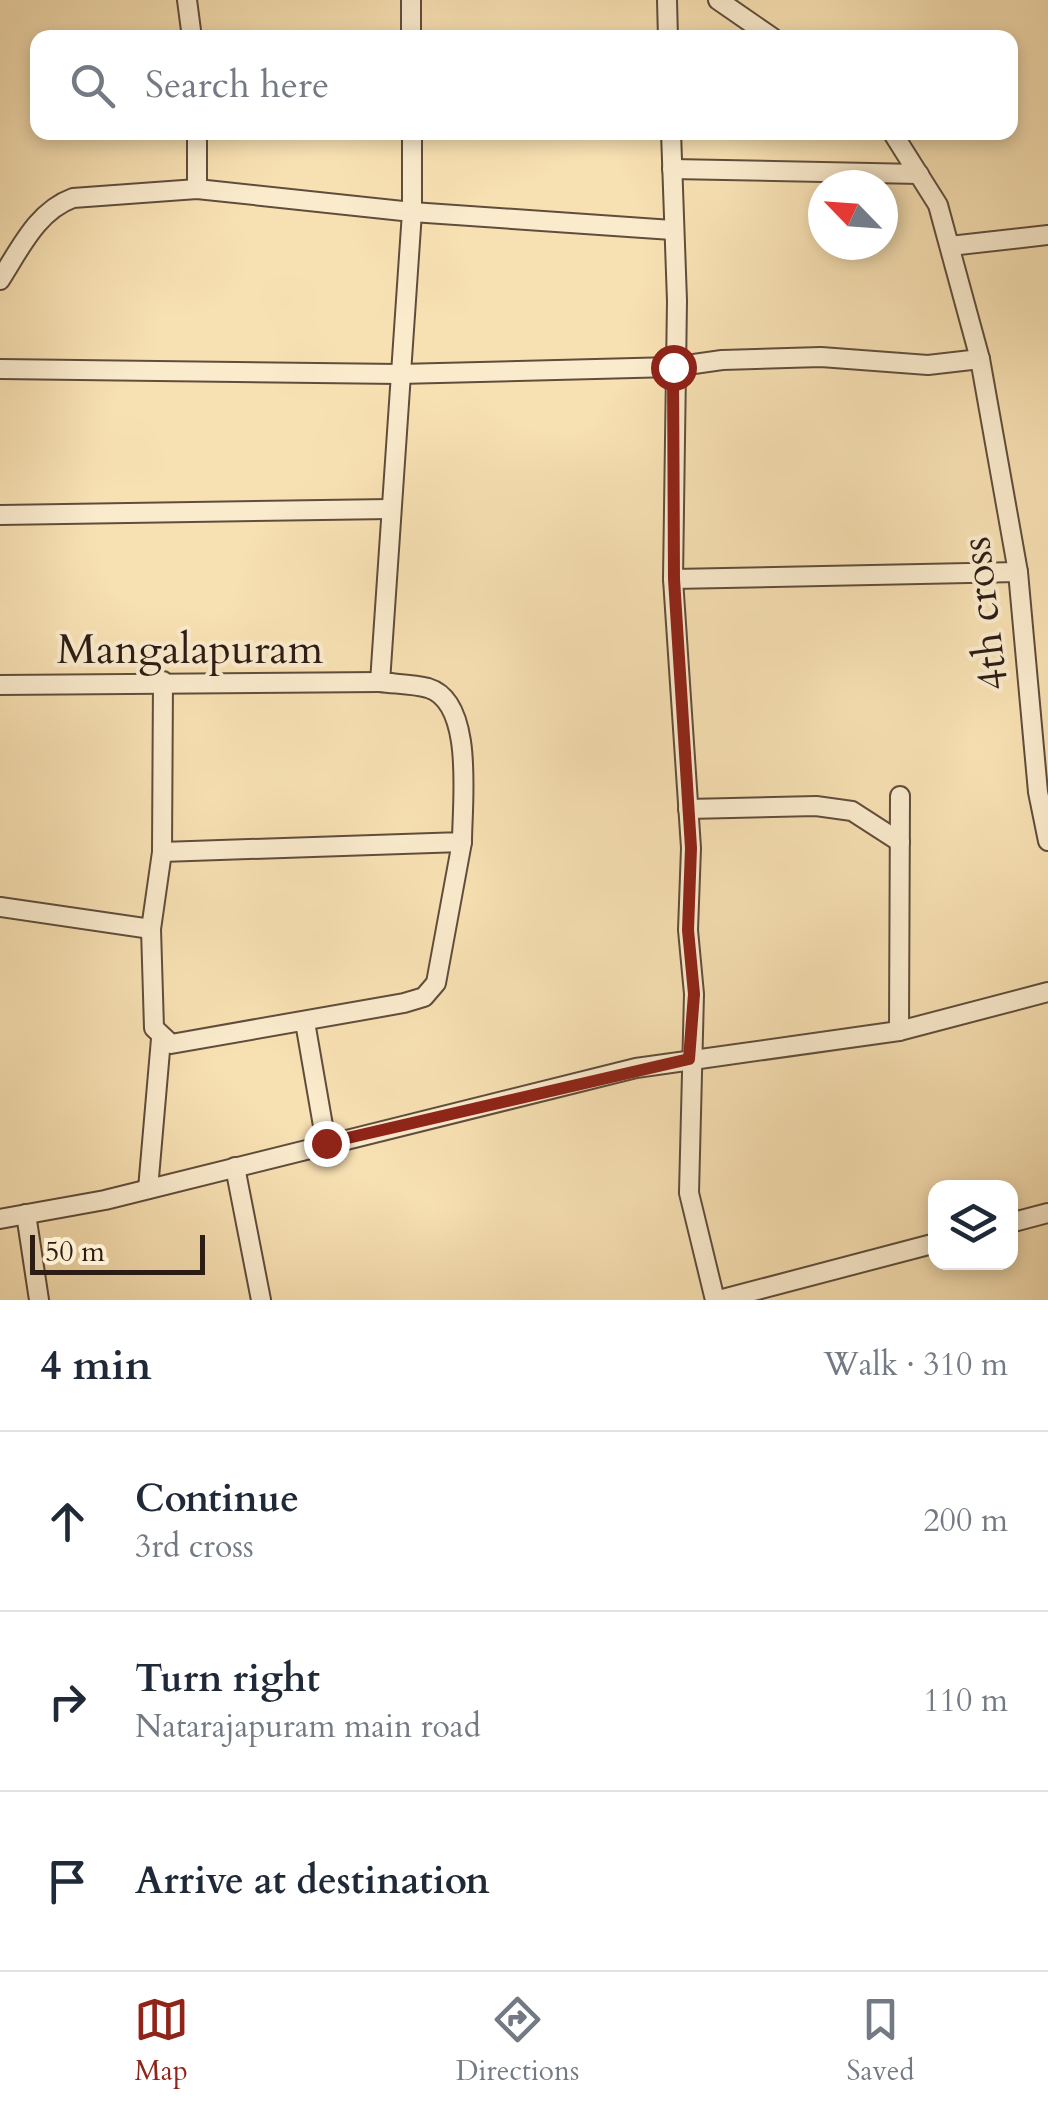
<!DOCTYPE html>
<meta charset="utf-8">
<style>
body{margin:0;font-family:Cardo,serif;background:#f6f6f7;color:#1f2937}
.controls{position:absolute;right:30px;bottom:30px;display:grid;overflow:hidden;border-radius:20px;box-shadow:0 5px 15px #0003}
.controls button{width:90px;height:90px;display:grid;place-items:center;padding:0;border:0;border-bottom:2px solid #e0e1e3;background:#fff;color:#1f2937;font:50px sans-serif}
.compass{position:absolute;left:808px;top:170px;width:90px;height:90px;border-radius:50%;background:#fff;box-shadow:0 5px 15px #0003;rotate:295deg}
.scale{position:absolute;left:30px;bottom:25px;width:175px;box-sizing:border-box;padding-left:10px;border:5px solid #2d1c14;border-top:0;font-size:28px;line-height:35px;white-space:nowrap;color:#2d1c14;-webkit-text-stroke:8px #faebcd;paint-order:stroke}
.stop{position:absolute;width:30px;height:30px;margin:-22px;border:8px solid #8f2418;border-radius:50%;background:#fff}
.stop.end{background:#8f2418;border-color:#fff;box-shadow:0 2px 10px #0008}
.list{margin:0;padding:0;list-style:none}
h2{display:flex;justify-content:space-between;align-items:center;height:130px;margin:0;padding:0 40px;font-size:42px}
h2 small{font-size:32px;font-weight:400;color:#747a83}
.list li{display:grid;grid-template-columns:65px 1fr auto;gap:30px;align-items:center;box-sizing:border-box;height:180px;padding:0 40px;border-top:2px solid #e0e1e3}
.list b{display:block;font-size:38px;white-space:nowrap}
.list p{margin:0;font-size:32px;white-space:nowrap;color:#747a83}
.list em{font-size:32px;font-style:normal;color:#747a83}
.icon{flex:none;width:55px;height:55px;fill:none;stroke:currentColor;stroke-width:2;stroke-linecap:round;stroke-linejoin:round}
.map{position:relative;flex:none;width:1048px;height:1300px;overflow:hidden}
.search{position:absolute;background:#fff;box-shadow:0 5px 15px #0003;left:30px;right:30px;top:30px;height:110px;display:flex;align-items:center;gap:25px;box-sizing:border-box;padding:0 35px;border-radius:20px;color:#747a83;font-size:38px}
.sheet{height:670px;background:#fff}
nav{display:flex;justify-content:space-around;align-items:center;box-sizing:border-box;height:140px;border-top:2px solid #e0e1e3;background:#fff;font-size:28px;color:#747a83}
nav a{display:grid;justify-items:center;gap:5px}
nav .on{color:#8f2418}
.map>svg:first-child{display:block}
.lines{fill:none;stroke-linecap:round;stroke-linejoin:round}
.street-casing{stroke:#604d3c;stroke-width:22}
.street{stroke:#faebcd;stroke-width:18}
.route{stroke:#8f2418;stroke-width:12}
.labels{text-anchor:middle;stroke-width:8;stroke-linejoin:round;paint-order:stroke}
.street-label{font-size:42px;fill:#2d1c14;stroke:#faebcd}
</style>
<div class="map">
<svg width="1048" height="1300" viewBox="0 0 1048 1300">
<rect width="100%" height="100%" fill="#f7e0b2"/>
<filter id="stains"><feTurbulence type="fractalNoise" baseFrequency=".002" numOctaves="4"/><feColorMatrix values="0 0 0 0 .2 0 0 0 0 .09 0 0 0 0 .02 0 0 0 .5 -.17"/></filter>
<radialGradient id="worn" r=".72"><stop offset=".6" stop-color="#630" stop-opacity="0"/><stop offset="1" stop-color="#630" stop-opacity=".3"/></radialGradient>
<g class="lines">
<defs>
<g id="street">
<path d="M187 0 192 38"/>
<path d="M411 0V38"/>
<path d="M667 0 668 38"/>
<path d="M718 0 773 38"/>
<path d="M197 132V189"/>
<path d="M671 132 677 301 673 579 691 848 688 930 694 994 689 1193 715 1300"/>
<path d="M892 132 938 205 980 359 1018 572 1038 792 1048 841"/>
<path d="M672 169 919 174"/>
<path d="M950 246 1048 235"/>
<path d="M0 280C20 249 37 211 73 198L197 189 412 212 672 230"/>
<path d="M0 369 399 374 673 367 722 360 821 357 928 365 980 359"/>
<path d="M0 515 390 509"/>
<path d="M673 579 1018 572"/>
<path d="M0 685 380 682"/>
<path d="M688 809 816 806 852 811 900 842"/>
<path d="M162 852 163 681"/>
<path d="M0 907 151 929 162 852 462 842C462 803 475 702 428 688 413 684 395 684 380 682L412 212V132"/>
<path d="M151 929 154 1028 171 1044 404 1003 424 997 436 983 462 842"/>
<path d="M305 1022 326 1143"/>
<path d="M899 1031 900 796"/>
<path d="M235 1167 261 1300"/>
<path d="M148 1189 161 1039"/>
<path d="M26 1214 39 1300"/>
<path d="M0 1219 105 1200 636 1068 899 1031 1048 992"/>
<path d="M1010 1223 1048 1213"/>
<path d="M719 1300 936 1243"/>
</g>
</defs>
<!-- street casing -->
<use href="#street" class="street-casing"/>
<!-- street -->
<use href="#street" class="street"/>
</g>
<g class="lines">
<!-- route -->
<path class="route" d="M326 1143 689 1059 694 994 688 930 691 848 674 579 673 367"/>
</g>
<g class="labels">
<!-- street labels -->
<g class="street-label">
<text transform="translate(983 614) rotate(-97)" y="15">4th cross</text>
<text x="190" y="663">Mangalapuram</text>
</g>
</g>
<rect width="100%" height="100%" filter="url(#stains)"/>
<rect width="100%" height="100%" fill="url(#worn)"/>
</svg>
<div class="controls">
<button><svg class="icon" aria-label="layers" viewBox="0 0 24 24"><path d="M12 4l9 5-9 5-9-5zM3 14l9 5 9-5"/></svg></button>
</div>
<svg class="compass" viewBox="-18 -18 36 36"><path d="M0-13l5 13h-10z" fill="#e53935"/><path d="M0 13l5-13h-10z" fill="#747a83"/></svg>
<div class="scale">50 m</div>
<div class="stop" style="left:673px;top:367px"></div>
<div class="stop end" style="left:326px;top:1143px"></div>
<div class="search"><svg class="icon" aria-label="search" viewBox="0 0 24 24"><circle cx="10" cy="10" r="6"/><path d="M15 15l6 6"/></svg>Search here</div>
</div>
<section class="sheet">
<h2>4 min<small>Walk · 310 m</small></h2>
<ul class="list">
<li><svg class="icon" aria-label="ahead" viewBox="0 0 24 24"><path d="M12 20V5M6 11l6-6 6 6"/></svg><div><b>Continue</b><p>3rd cross</p></div><em>200 m</em></li>
<li><svg class="icon" aria-label="right" viewBox="0 0 24 24"><path d="M7 20v-9h11M14 6l5 5-5 5"/></svg><div><b>Turn right</b><p>Natarajapuram main road</p></div><em>110 m</em></li>
<li><svg class="icon" aria-label="arrive" viewBox="0 0 24 24"><path d="M6 21V4h12l-3 4 3 4H6"/></svg><div><b>Arrive at destination</b></div></li>
</ul>
</section>
<nav>
<a class="on"><svg class="icon" aria-label="map" viewBox="0 0 24 24"><path d="M3 6l6-2 6 2 6-2v14l-6 2-6-2-6 2zM9 4v14M15 6v14"/></svg>Map</a>
<a><svg class="icon" aria-label="directions" viewBox="0 0 24 24"><path d="M12 3l9 9-9 9-9-9zM9 14v-3h6M13 9l2 2-2 2"/></svg>Directions</a>
<a><svg class="icon" aria-label="saved" viewBox="0 0 24 24"><path d="M7 4h10v16l-5-4-5 4z"/></svg>Saved</a>
</nav>
